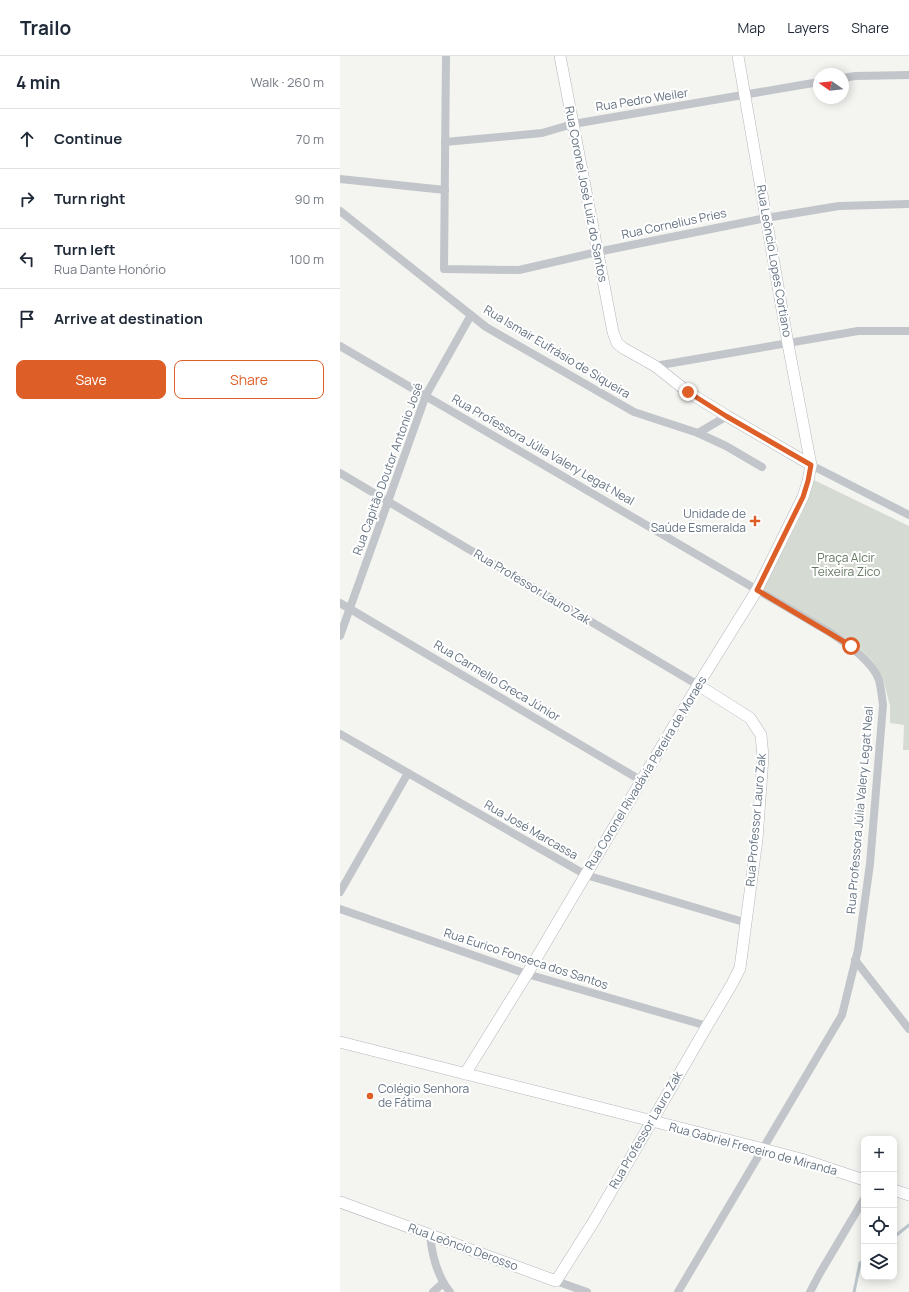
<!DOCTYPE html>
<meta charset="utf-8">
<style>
body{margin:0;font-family:Manrope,sans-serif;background:#f6f6f7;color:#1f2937}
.controls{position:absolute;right:12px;bottom:12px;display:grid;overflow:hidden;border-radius:8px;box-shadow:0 2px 10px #0003}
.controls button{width:36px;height:36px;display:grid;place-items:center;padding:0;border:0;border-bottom:1px solid #e0e1e3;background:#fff;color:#1f2937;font:20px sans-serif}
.compass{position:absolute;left:473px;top:12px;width:36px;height:36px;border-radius:50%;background:#fff;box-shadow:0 2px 10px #0003;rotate:284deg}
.stop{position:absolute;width:12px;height:12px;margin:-9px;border:3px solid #de5e27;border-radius:50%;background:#fff}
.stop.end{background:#de5e27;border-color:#fff;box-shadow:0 1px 4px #0008}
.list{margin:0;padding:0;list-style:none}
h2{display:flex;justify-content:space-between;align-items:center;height:52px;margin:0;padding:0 16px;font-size:17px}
h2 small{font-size:13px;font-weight:400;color:#747a83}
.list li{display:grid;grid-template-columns:26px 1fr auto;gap:12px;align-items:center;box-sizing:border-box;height:60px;padding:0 16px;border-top:1px solid #e0e1e3}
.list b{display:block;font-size:15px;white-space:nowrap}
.list p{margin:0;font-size:13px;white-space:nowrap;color:#747a83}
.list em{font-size:13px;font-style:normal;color:#747a83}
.actions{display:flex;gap:8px;padding:12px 16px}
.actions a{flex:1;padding:9px 0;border:1px solid #de5e27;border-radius:8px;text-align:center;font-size:14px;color:#de5e27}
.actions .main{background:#de5e27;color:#fff}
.icon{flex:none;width:22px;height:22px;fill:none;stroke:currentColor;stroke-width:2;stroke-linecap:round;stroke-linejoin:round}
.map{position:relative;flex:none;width:569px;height:1236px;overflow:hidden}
header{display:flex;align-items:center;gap:24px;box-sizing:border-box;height:56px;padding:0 20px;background:#fff;border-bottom:1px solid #e0e1e3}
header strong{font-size:19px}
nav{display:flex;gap:22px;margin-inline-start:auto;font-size:14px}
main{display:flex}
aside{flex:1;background:#fff}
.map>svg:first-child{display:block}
.green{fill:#d5dbd2}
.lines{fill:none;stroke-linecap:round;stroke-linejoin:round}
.stream{stroke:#bbc5cb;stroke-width:3}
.secondary-casing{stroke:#b2b7bb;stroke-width:12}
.street{stroke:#c2c5c9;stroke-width:8}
.secondary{stroke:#fff;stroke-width:11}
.route{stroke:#de5e27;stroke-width:5}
.poi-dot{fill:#de5e27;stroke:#fff;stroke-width:1.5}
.labels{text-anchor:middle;stroke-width:4;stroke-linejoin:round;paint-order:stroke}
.street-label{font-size:12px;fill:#647281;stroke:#fff}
.poi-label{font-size:12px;fill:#647281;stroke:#fff;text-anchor:end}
.park-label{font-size:12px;fill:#667863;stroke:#fff}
</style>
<header>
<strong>Trailo</strong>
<nav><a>Map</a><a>Layers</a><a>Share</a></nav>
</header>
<main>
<aside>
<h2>4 min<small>Walk · 260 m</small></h2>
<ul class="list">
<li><svg class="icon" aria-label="ahead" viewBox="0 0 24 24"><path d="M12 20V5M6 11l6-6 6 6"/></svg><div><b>Continue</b></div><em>70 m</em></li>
<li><svg class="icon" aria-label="right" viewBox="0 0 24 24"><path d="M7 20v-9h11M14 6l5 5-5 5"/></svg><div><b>Turn right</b></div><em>90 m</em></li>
<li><svg class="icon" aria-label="left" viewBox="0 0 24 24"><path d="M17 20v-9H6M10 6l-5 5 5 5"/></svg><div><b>Turn left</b><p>Rua Dante Honório</p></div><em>100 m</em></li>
<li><svg class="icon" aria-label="arrive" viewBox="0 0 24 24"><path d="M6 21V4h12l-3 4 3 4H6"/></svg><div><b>Arrive at destination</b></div></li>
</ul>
<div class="actions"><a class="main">Save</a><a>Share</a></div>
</aside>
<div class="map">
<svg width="569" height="1236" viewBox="0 0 569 1236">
<rect width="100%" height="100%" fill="#f4f5f1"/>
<!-- green -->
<path class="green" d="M474 424 569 470V694H563L564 669 550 667V650L543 623 532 605 515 588 424 533 463 455Z"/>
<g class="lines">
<!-- stream -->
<g class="stream">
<path d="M554 1181 569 1169"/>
<path d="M514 1236 520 1207 524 1204"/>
</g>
<defs>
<g id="secondary">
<path d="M220 0 273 276 277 287 283 292 315 310 348 336 387 360 471 409"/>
<path d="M0 986 423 1093 461 1103 524 1124"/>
<path d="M125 1018 187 918 358 629 417 534 463 441 468 425 471 409 448 288 398 0"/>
<path d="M554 1134 569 1139"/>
<path d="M0 1146 216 1225 254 1165 367 970 392 928 400 912 417 783 423 701 421 679 410 662 358 629"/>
</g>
</defs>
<!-- secondary casing -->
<use href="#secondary" class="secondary-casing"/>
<!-- street -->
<g class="street">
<path d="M106 0 104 213 179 214 257 196 426 162 499 150 569 148"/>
<path d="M503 22 515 20 569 19"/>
<path d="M105 86 202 77 233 68 479 26"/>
<path d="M0 123 105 134"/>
<path d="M0 155 146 271 294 356 358 377 386 390 422 411"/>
<path d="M0 290 491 577C507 588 532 605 539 624 541 632 542 641 543 649L530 808 518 894 502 959 338 1236"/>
<path d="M315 310 518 275H569"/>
<path d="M358 377 387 360"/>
<path d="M471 409 569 459"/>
<path d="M0 417 358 629"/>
<path d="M0 547 302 725"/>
<path d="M0 580 86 339 131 259"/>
<path d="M0 678 246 819 407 867"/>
<path d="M0 836 68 717"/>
<path d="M0 853 187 918 367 970"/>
<path d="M515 904 569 973"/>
<path d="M90 1179C92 1199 97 1220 110 1236"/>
<path d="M216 1225 247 1236"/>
<path d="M93 1236 103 1227"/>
<path d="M470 1236 480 1217 524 1143"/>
</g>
<!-- secondary -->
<use href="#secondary" class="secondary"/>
</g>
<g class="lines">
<!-- route -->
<path class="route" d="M348 336 386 360 471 409 468 425 463 441 417 534 491 578 511 590"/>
</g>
<!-- markers -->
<g class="poi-dot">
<path d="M413 459h4v4h4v4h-4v4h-4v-4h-4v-4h4z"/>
<circle cx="30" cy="1040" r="4"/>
</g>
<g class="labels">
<!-- street labels -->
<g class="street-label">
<text transform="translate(302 44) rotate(-9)" y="4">Rua Pedro Weiler</text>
<text transform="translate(246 138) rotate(79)" y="4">Rua Coronel José Luiz do Santos</text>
<text transform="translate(334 168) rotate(-12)" y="4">Rua Cornelius Pries</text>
<text transform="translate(434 205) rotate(80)" y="4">Rua Leôncio Lopes Cortiano</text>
<text transform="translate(217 296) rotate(31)" y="4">Rua Ismair Eufrásio de Siqueira</text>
<text transform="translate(203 394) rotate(30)" y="4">Rua Professora Júlia Valery Legat Neal</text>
<text transform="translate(48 413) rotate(-70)" y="4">Rua Capitão Doutor Antonio José</text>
<text transform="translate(192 531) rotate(31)" y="4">Rua Professor Lauro Zak</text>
<text transform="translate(157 625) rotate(31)" y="4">Rua Carmello Greca Júnior</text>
<text transform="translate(306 717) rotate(-59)" y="4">Rua Coronel Rivadávia Pereira de Moraes</text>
<text transform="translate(520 754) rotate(-85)" y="4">Rua Professora Júlia Valery Legat Neal</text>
<text transform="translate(416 764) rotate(-85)" y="4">Rua Professor Lauro Zak</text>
<text transform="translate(191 774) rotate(30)" y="4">Rua José Marcassa</text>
<text transform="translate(186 903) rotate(18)" y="4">Rua Eurico Fonseca dos Santos</text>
<text transform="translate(306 1074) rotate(-60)" y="4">Rua Professor Lauro Zak</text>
<text transform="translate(413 1093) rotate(15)" y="4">Rua Gabriel Freceiro de Miranda</text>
<text transform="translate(123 1191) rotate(20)" y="4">Rua Leôncio Derosso</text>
</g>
<!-- poi labels -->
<g class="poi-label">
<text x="406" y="462">Unidade de<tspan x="406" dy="14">Saúde Esmeralda</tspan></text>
<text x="38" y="1037" text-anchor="start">Colégio Senhora<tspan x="38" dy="14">de Fátima</tspan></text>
</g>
<!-- park labels -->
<g class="park-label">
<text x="506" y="506">Praça Alcir<tspan x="506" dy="14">Teixeira Zico</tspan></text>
</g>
</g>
</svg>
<div class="controls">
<button>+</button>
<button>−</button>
<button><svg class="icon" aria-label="locate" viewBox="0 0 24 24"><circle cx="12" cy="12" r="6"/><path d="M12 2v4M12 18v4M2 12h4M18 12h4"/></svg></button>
<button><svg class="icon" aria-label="layers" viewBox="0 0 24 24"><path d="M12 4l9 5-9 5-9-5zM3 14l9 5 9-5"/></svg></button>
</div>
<svg class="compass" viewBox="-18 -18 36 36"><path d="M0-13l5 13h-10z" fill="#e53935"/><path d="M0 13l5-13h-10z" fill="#747a83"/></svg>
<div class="stop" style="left:511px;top:590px"></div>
<div class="stop end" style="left:348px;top:336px"></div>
</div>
</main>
